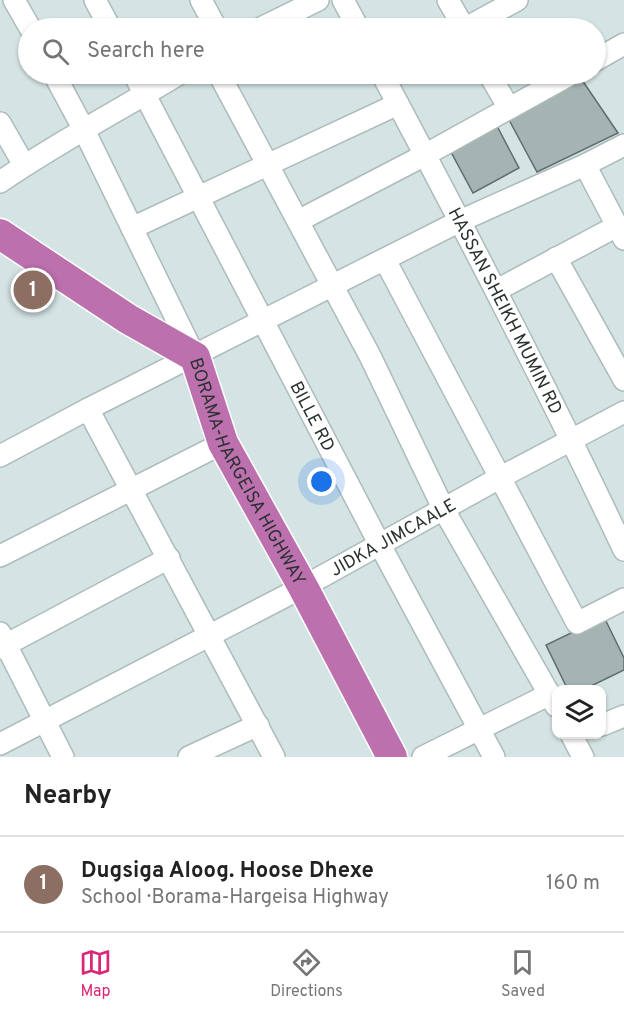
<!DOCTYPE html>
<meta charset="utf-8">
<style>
body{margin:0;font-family:Overpass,sans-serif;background:#f6f6f6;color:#222}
.controls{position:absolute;right:18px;bottom:18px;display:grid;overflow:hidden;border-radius:12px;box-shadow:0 2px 4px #0004}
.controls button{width:54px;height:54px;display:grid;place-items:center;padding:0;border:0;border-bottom:2px solid #e0e0e0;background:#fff;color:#222;font:30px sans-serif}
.you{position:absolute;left:322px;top:482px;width:21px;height:21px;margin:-15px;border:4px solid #fff;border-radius:50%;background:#1a73e8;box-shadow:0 0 0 9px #1a73e833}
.badge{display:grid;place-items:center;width:39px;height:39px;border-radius:50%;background:#db2777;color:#fff;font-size:20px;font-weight:700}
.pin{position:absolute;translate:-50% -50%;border:3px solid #fff;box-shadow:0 2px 6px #0006}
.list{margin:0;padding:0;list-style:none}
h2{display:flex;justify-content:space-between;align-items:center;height:78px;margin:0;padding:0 24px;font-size:26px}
h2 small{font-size:20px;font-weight:400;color:#767676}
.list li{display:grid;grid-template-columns:39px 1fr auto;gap:18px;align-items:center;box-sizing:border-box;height:96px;padding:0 24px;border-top:2px solid #e0e0e0}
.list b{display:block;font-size:22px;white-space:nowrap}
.list p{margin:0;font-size:20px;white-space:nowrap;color:#767676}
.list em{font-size:20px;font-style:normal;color:#767676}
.icon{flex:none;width:33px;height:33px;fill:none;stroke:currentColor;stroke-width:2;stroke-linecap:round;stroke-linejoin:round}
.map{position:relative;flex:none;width:624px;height:757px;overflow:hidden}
.search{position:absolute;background:#fff;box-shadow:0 2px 4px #0004;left:18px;right:18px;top:18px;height:66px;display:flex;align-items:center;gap:15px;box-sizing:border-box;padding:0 21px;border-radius:33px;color:#767676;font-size:22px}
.sheet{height:174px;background:#fff}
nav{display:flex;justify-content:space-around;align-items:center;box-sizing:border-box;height:84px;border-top:2px solid #e0e0e0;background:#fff;font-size:16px;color:#767676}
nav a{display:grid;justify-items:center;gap:3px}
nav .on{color:#db2777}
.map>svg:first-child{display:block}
.building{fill:#a5b3b3;stroke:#5f6c6d;stroke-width:1.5}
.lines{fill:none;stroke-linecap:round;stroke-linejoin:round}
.minor-casing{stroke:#adbbbb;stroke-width:24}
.highway-casing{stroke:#fff;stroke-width:33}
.minor{stroke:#fff;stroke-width:21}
.highway{stroke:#bc70ad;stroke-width:30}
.labels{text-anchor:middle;stroke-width:5;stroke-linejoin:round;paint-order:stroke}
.street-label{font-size:18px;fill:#2b3131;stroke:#e1f0f0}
</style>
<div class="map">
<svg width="624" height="757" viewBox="0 0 624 757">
<rect width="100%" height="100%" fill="#d4e3e3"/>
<!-- building -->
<g class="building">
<path d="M580 77 618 133 537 172 508 118Z"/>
<path d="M497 126 519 168 473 193 451 152Z"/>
<path d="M604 617 624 658V670L583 690H568L546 645Z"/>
</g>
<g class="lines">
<defs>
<g id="minor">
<path d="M14 0 30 28"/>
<path d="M95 0 110 28"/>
<path d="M201 0 216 28"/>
<path d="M343 0 358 28"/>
<path d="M448 0 464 28"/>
<path d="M261 28 318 0"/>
<path d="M466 28 517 0"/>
<path d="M596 60 624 44"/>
<path d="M54 74 83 128 195 357"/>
<path id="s1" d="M134 74 380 545 494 757"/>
<path d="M219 74 370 356 444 510 556 706"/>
<path id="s2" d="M382 74C466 231 548 389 624 550"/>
<path d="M489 74 509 108"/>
<path d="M0 123 24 165"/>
<path d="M585 165 624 239"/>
<path d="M0 182C58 142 120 110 179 74"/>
<path d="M298 221 425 155 571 74"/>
<path d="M132 228 398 104"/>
<path d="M556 258 624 380"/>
<path d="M385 260 577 623 624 599"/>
<path d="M497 290 617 226"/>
<path d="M88 409 274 757"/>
<path d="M0 456 88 409 460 221 585 165 624 145"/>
<path d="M0 556 223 443"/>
<path d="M0 633 63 757"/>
<path d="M0 648 169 558"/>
<path d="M602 725 624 716"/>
<path d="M571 734 583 757"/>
<path id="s3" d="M0 744 303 587 501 477 624 412"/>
<path d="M189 757 258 725"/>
<path d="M423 757 550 694"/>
</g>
<g id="highway">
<path id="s4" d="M0 234 128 319 195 357 223 443 303 587 392 757"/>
</g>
</defs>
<!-- minor casing -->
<use href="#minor" class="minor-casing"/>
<!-- highway casing -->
<use href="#highway" class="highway-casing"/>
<!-- minor -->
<use href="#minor" class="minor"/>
<!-- highway -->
<use href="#highway" class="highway"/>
</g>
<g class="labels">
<!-- street labels -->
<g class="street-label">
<text dy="6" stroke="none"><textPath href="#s2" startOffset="267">HASSAN SHEIKH MUMIN RD</textPath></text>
<text dy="6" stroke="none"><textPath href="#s1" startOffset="386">BILLE RD</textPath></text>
<text dy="6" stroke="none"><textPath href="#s4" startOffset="357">BORAMA-HARGEISA HIGHWAY</textPath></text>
<text dy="6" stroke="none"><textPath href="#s3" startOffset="444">JIDKA JIMCAALE</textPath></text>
</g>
</g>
</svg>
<div class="controls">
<button><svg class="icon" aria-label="layers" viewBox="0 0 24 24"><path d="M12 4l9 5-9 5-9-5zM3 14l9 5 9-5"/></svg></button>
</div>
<div class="you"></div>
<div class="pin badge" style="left:33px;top:290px;background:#8d6e63">1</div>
<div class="search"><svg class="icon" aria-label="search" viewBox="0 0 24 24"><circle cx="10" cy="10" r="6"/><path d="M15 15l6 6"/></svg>Search here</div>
</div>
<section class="sheet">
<h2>Nearby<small></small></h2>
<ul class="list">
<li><span class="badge" style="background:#8d6e63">1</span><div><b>Dugsiga Aloog. Hoose Dhexe</b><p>School · Borama-Hargeisa Highway</p></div><em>160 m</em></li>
</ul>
</section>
<nav>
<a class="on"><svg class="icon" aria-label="map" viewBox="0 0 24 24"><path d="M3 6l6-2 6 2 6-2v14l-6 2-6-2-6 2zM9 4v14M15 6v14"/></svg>Map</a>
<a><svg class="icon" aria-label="directions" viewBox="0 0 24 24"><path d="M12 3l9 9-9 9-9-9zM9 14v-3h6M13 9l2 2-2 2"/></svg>Directions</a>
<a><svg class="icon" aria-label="saved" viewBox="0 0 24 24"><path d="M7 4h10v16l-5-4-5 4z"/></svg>Saved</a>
</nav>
